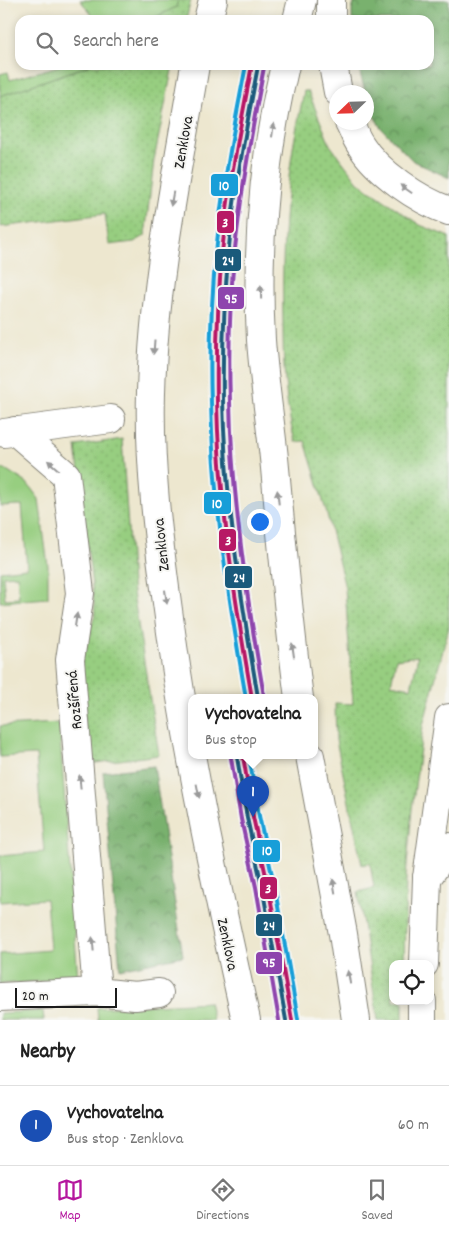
<!DOCTYPE html>
<meta charset="utf-8">
<style>
body{margin:0;font-family:Dekko,sans-serif;background:#f2f2f2;color:#222}
.controls{position:absolute;right:15px;bottom:15px;display:grid;overflow:hidden;border-radius:10px;box-shadow:0 2px 8px #0003}
.controls button{width:45px;height:45px;display:grid;place-items:center;padding:0;border:0;border-bottom:1px solid #e0e0e0;background:#fff;color:#222;font:25px sans-serif}
.compass{position:absolute;left:329px;top:85px;width:45px;height:45px;border-radius:50%;background:#fff;box-shadow:0 2px 8px #0003;rotate:247deg}
.scale{position:absolute;left:15px;bottom:12px;width:102px;box-sizing:border-box;padding-left:5px;border:2px solid #1c1c1c;border-top:0;font-size:14px;line-height:18px;white-space:nowrap;color:#1c1c1c;-webkit-text-stroke:4px #f6f6f2;paint-order:stroke}
.you{position:absolute;left:259px;top:521px;width:18px;height:18px;margin:-12px;border:4px solid #fff;border-radius:50%;background:#1a73e8;box-shadow:0 0 0 8px #1a73e833}
.badge{display:grid;place-items:center;width:32px;height:32px;border-radius:50%;background:#b5179e;color:#fff;font-size:16px;font-weight:700}
.pin{position:absolute;translate:-50% -41px;filter:drop-shadow(0 1px 2px #0008)}
.pin::after{content:'';position:absolute;top:26px;width:18px;height:15px;background:inherit;clip-path:polygon(0 0,100% 0,50% 100%)}
.popup{position:absolute;left:188px;top:694px;width:130px;height:65px;box-sizing:border-box;display:grid;place-content:center;border-radius:10px;background:#fff;filter:drop-shadow(0 1px 4px #0005);font-size:16px;white-space:nowrap;color:#767676}
.popup b{font-size:19px;color:#222}
.popup::after{content:'';position:absolute;left:50%;top:100%;margin-left:-10px;border:10px solid transparent;border-top-color:#fff}
.list{margin:0;padding:0;list-style:none}
h2{display:flex;justify-content:space-between;align-items:center;height:65px;margin:0;padding:0 20px;font-size:21px}
h2 small{font-size:16px;font-weight:400;color:#767676}
.list li{display:grid;grid-template-columns:32px 1fr auto;gap:15px;align-items:center;box-sizing:border-box;height:80px;padding:0 20px;border-top:1px solid #e0e0e0}
.list b{display:block;font-size:19px;white-space:nowrap}
.list p{margin:0;font-size:16px;white-space:nowrap;color:#767676}
.list em{font-size:16px;font-style:normal;color:#767676}
.icon{flex:none;width:28px;height:28px;fill:none;stroke:currentColor;stroke-width:2;stroke-linecap:round;stroke-linejoin:round}
.map{position:relative;flex:none;width:449px;height:1020px;overflow:hidden}
.search{position:absolute;background:#fff;box-shadow:0 2px 8px #0003;left:15px;right:15px;top:15px;height:55px;display:flex;align-items:center;gap:12px;box-sizing:border-box;padding:0 18px;border-radius:15px;color:#767676;font-size:19px}
.sheet{height:145px;background:#fff}
nav{display:flex;justify-content:space-around;align-items:center;box-sizing:border-box;height:70px;border-top:1px solid #e0e0e0;background:#fff;font-size:14px;color:#767676}
nav a{display:grid;justify-items:center;gap:2px}
nav .on{color:#b5179e}
.map>svg:first-child{display:block}
.grass{fill:url(#grass-dots);stroke:#5a754e;fill-rule:evenodd}
.forest{fill:url(#forest-crowns);stroke:#4a6645}
.green{fill:#97ce80;stroke:#5a754e;fill-rule:evenodd}
.lines{fill:none;stroke-linecap:round;stroke-linejoin:round}
.street-casing{stroke:#848276;stroke-width:30}
.secondary-casing{stroke:#848276;stroke-width:30}
.primary-casing{stroke:#848276;stroke-width:30}
.street{stroke:#fff;stroke-width:28}
.secondary{stroke:#fff;stroke-width:28}
.primary{stroke:#fff;stroke-width:28}
.tram-1-casing{stroke:#f6f6f2;stroke-width:8}
.tram-2-casing{stroke:#f6f6f2;stroke-width:8}
.tram-3-casing{stroke:#f6f6f2;stroke-width:8}
.tram-4-casing{stroke:#f6f6f2;stroke-width:8}
.tram-1{stroke:#b71965;stroke-width:4}
.tram-2{stroke:#1a5a7b;stroke-width:4}
.tram-3{stroke:#179ed8;stroke-width:4}
.tram-4{stroke:#8e44ad;stroke-width:4}
.oneway{fill:#999}
.labels{text-anchor:middle;stroke-width:4;stroke-linejoin:round;paint-order:stroke}
.street-label{font-size:16px;fill:#1c1c1c;stroke:#f6f6f2}
.line-badge{stroke:#f6f6f2;stroke-width:2}
.badge-label{font-size:14px;text-anchor:middle;font-weight:bold;fill:#fff}
</style>
<div class="map">
<svg width="449" height="1020" viewBox="0 0 449 1020">
<defs>
<pattern id="grass-dots" width="8" height="8" patternUnits="userSpaceOnUse" patternTransform="scale(1.25)"><rect width="8" height="8" fill="#97ce80"/><path d="M2 2h.1M6 6h.1" fill="none" stroke="#82b06e" stroke-width="1.8" stroke-linecap="round"/></pattern>
<pattern id="forest-crowns" width="20" height="18" patternUnits="userSpaceOnUse" patternTransform="scale(1.25)"><rect width="20" height="18" fill="#79b16e"/><path d="M2 6a3 3 0 1 1 6 0M12 15a3 3 0 1 1 6 0" fill="none" stroke="#628f5a"/></pattern>
</defs>
<rect width="100%" height="100%" fill="#f6f6f2"/>
<filter id="ink" filterUnits="userSpaceOnUse"><feTurbulence type="fractalNoise" baseFrequency=".02" numOctaves="2"/><feDisplacementMap in="SourceGraphic" scale="10" xChannelSelector="R" yChannelSelector="G"/><feConvolveMatrix kernelMatrix="1 2 1 2 8 2 1 2 1" color-interpolation-filters="sRGB"/></filter>
<filter id="wash" filterUnits="userSpaceOnUse"><feTurbulence type="fractalNoise" baseFrequency=".0096" numOctaves="4" result="noise"/><feDisplacementMap in="SourceGraphic" scale="20" xChannelSelector="R" yChannelSelector="G"/><feGaussianBlur stdDeviation="1.12" result="paint"/><feColorMatrix in="noise" values="0 0 0 0 0 0 0 0 0 0 0 0 0 0 0 0 0 1.4 0 .05"/><feComposite in="paint" operator="in"/></filter>
<g filter="url(#wash)">
<rect width="100%" height="100%" fill="#ede7cf"/>
<!-- grass -->
<g class="grass">
<path d="M178 0H191L186 20H150L176 7Z"/>
<path d="M90 65H173L154 160 145 236 134 242 109 245 105 214 0 227V96Z"/>
<path d="M304 91H308L330 145 358 182 420 225 449 237V627L423 726 412 809 406 876 404 964H393V1001H403V1020H378L358 892 374 888 370 863 362 865 336 740 335 703 353 704 345 588 327 514 305 441 295 442C285 403 283 366 283 325 282 274 283 221 290 169 293 143 299 117 304 91ZM418 656 411 688 391 684 396 659Z"/>
<path d="M122 439 132 586 159 755 88 764 80 666 95 614 94 603 76 446Z"/>
</g>
<!-- forest -->
<g class="forest">
<path d="M355 0H449V178L413 161 382 129 370 110 366 92H365L358 65H429V20H352V10Z"/>
<path d="M154 766 183 956 120 969 103 772Z"/>
</g>
<!-- green -->
<g class="green">
<path d="M80 0H178L176 7 150 20H96Z"/>
<path d="M62 65H90L0 96V74L8 72 10 80Z"/>
<path d="M0 469H5L27 483 39 499 48 566V598L0 602V571L27 568 22 505 0 506ZM17 575 19 598 5 599 3 576Z"/>
<path d="M59 723 78 979 0 984V954L50 950 46 899 0 902V856L44 852 36 755 0 757V726Z"/>
<path d="M209 1002 213 1020H98L97 1008Z"/>
<path d="M43 1011 44 1020H0V1013Z"/>
</g>
</g>
<g filter="url(#ink)">
<g class="lines">
<defs>
<g id="street">
<path d="M15 431 66 475 80 593 70 660 97 992"/>
<path d="M4 433 111 419"/>
<path d="M427 878 449 847"/>
<path d="M0 997 97 992 135 996 159 993"/>
</g>
<g id="secondary">
<path d="M208 20 213 0"/>
<path d="M297 20 302 0"/>
<path d="M195 65C177 173 154 282 151 392 149 465 158 538 168 610 186 748 216 884 246 1020"/>
<path d="M285 65C264 154 256 249 261 340 264 383 271 426 275 468 282 545 289 622 299 698"/>
<path d="M310 756 343 934 356 1020"/>
<path d="M424 964 427 878"/>
<path d="M422 1020V1001"/>
</g>
<g id="primary">
<path d="M331 20V0"/>
<path d="M333 65 338 92"/>
<path d="M349 122C353 129 355 137 360 144 377 172 418 200 449 211"/>
<path d="M427 878 449 718"/>
</g>
</defs>
<!-- street casing -->
<use href="#street" class="street-casing"/>
<!-- secondary casing -->
<use href="#secondary" class="secondary-casing"/>
<!-- primary casing -->
<use href="#primary" class="primary-casing"/>
<!-- street -->
<use href="#street" class="street"/>
<!-- secondary -->
<use href="#secondary" class="secondary"/>
<!-- primary -->
<use href="#primary" class="primary"/>
<defs>
<g id="tram-1">
<path d="M252 65C242 118 231 171 225 225 218 284 216 343 217 402 219 502 235 600 252 698"/>
<path d="M243 756 253 817 268 885 292 1020"/>
</g>
<g id="tram-2">
<path d="M258 66C248 119 237 173 231 227 225 284 222 342 223 400 225 500 241 599 258 697"/>
<path d="M237 757 247 818 262 886 286 1020"/>
</g>
<g id="tram-3">
<path d="M246 65C236 118 225 171 219 225 212 284 209 343 211 402 213 502 229 600 246 698"/>
<path d="M249 756 259 816 274 884 298 1019"/>
</g>
<g id="tram-4">
<path d="M264 67C254 119 244 172 238 224 230 283 228 343 230 402 232 501 247 599 264 696"/>
<path d="M231 758 241 819 256 887 279 1020"/>
</g>
</defs>
<!-- tram-1 casing -->
<use href="#tram-1" class="tram-1-casing"/>
<!-- tram-2 casing -->
<use href="#tram-2" class="tram-2-casing"/>
<!-- tram-3 casing -->
<use href="#tram-3" class="tram-3-casing"/>
<!-- tram-4 casing -->
<use href="#tram-4" class="tram-4-casing"/>
<!-- tram-1 -->
<use href="#tram-1" class="tram-1"/>
<!-- tram-2 -->
<use href="#tram-2" class="tram-2"/>
<!-- tram-3 -->
<use href="#tram-3" class="tram-3"/>
<!-- tram-4 -->
<use href="#tram-4" class="tram-4"/>
</g>
<!-- one-way arrows -->
<defs><path id="oneway-solid" d="M-6-.8H1V-3.2L6.5 0L1 3.2V.8H-6Z" transform="scale(1.25)"/></defs>
<g class="oneway">
<use href="#oneway-solid" transform="translate(273 130) rotate(-82)"/>
<use href="#oneway-solid" transform="translate(406 189) rotate(-145)"/>
<use href="#oneway-solid" transform="translate(172 199) rotate(100)"/>
<use href="#oneway-solid" transform="translate(261 292) rotate(-91)"/>
<use href="#oneway-solid" transform="translate(154 347) rotate(94)"/>
<use href="#oneway-solid" transform="translate(53 465) rotate(-139)"/>
<use href="#oneway-solid" transform="translate(278 497) rotate(-96)"/>
<use href="#oneway-solid" transform="translate(166 597) rotate(82)"/>
<use href="#oneway-solid" transform="translate(76 620) rotate(-81)"/>
<use href="#oneway-solid" transform="translate(293 650) rotate(-98)"/>
<use href="#oneway-solid" transform="translate(80 782) rotate(-95)"/>
<use href="#oneway-solid" transform="translate(198 791) rotate(79)"/>
<use href="#oneway-solid" transform="translate(334 886) rotate(-100)"/>
<use href="#oneway-solid" transform="translate(93 944) rotate(-95)"/>
<use href="#oneway-solid" transform="translate(349 977) rotate(-99)"/>
</g>
</g>
<g class="labels">
<!-- street labels -->
<g class="street-label">
<text transform="translate(182 142) rotate(-80)" y="6">Zenklova</text>
<text transform="translate(160 545) rotate(-96)" y="6">Zenklova</text>
<text transform="translate(73 700) rotate(-95)" y="6">Rozšířená</text>
<text transform="translate(229 944) rotate(78)" y="6">Zenklova</text>
</g>
</g>
<g class="line-badge">
<rect x="210" y="173" width="29" height="24" rx="5" fill="#179ed8"/>
<rect x="216" y="210" width="19" height="24" rx="5" fill="#b71965"/>
<rect x="214" y="248" width="28" height="24" rx="5" fill="#1a5a7b"/>
<rect x="217" y="286" width="28" height="24" rx="5" fill="#8e44ad"/>
<rect x="203" y="491" width="29" height="24" rx="5" fill="#179ed8"/>
<rect x="218" y="528" width="19" height="24" rx="5" fill="#b71965"/>
<rect x="224" y="565" width="29" height="24" rx="5" fill="#1a5a7b"/>
<rect x="252" y="839" width="29" height="24" rx="5" fill="#179ed8"/>
<rect x="259" y="876" width="19" height="24" rx="5" fill="#b71965"/>
<rect x="255" y="913" width="28" height="24" rx="5" fill="#1a5a7b"/>
<rect x="255" y="951" width="28" height="24" rx="5" fill="#8e44ad"/>
</g>
<g class="badge-label">
<text x="224" y="190">10</text>
<text x="225" y="227">3</text>
<text x="228" y="265">24</text>
<text x="231" y="303">95</text>
<text x="217" y="508">10</text>
<text x="228" y="545">3</text>
<text x="239" y="582">24</text>
<text x="267" y="855">10</text>
<text x="268" y="893">3</text>
<text x="269" y="930">24</text>
<text x="269" y="967">95</text>
</g>
</svg>
<div class="controls">
<button><svg class="icon" aria-label="locate" viewBox="0 0 24 24"><circle cx="12" cy="12" r="6"/><path d="M12 2v4M12 18v4M2 12h4M18 12h4"/></svg></button>
</div>
<svg class="compass" viewBox="-18 -18 36 36"><path d="M0-13l5 13h-10z" fill="#e53935"/><path d="M0 13l5-13h-10z" fill="#767676"/></svg>
<div class="scale">20 m</div>
<div class="you"></div>
<div class="pin badge" style="left:253px;top:817px;background:#1a4fb4">1</div>
<div class="popup"><b>Vychovatelna</b>Bus stop</div>
<div class="search"><svg class="icon" aria-label="search" viewBox="0 0 24 24"><circle cx="10" cy="10" r="6"/><path d="M15 15l6 6"/></svg>Search here</div>
</div>
<section class="sheet">
<h2>Nearby<small></small></h2>
<ul class="list">
<li><span class="badge" style="background:#1a4fb4">1</span><div><b>Vychovatelna</b><p>Bus stop · Zenklova</p></div><em>60 m</em></li>
</ul>
</section>
<nav>
<a class="on"><svg class="icon" aria-label="map" viewBox="0 0 24 24"><path d="M3 6l6-2 6 2 6-2v14l-6 2-6-2-6 2zM9 4v14M15 6v14"/></svg>Map</a>
<a><svg class="icon" aria-label="directions" viewBox="0 0 24 24"><path d="M12 3l9 9-9 9-9-9zM9 14v-3h6M13 9l2 2-2 2"/></svg>Directions</a>
<a><svg class="icon" aria-label="saved" viewBox="0 0 24 24"><path d="M7 4h10v16l-5-4-5 4z"/></svg>Saved</a>
</nav>
